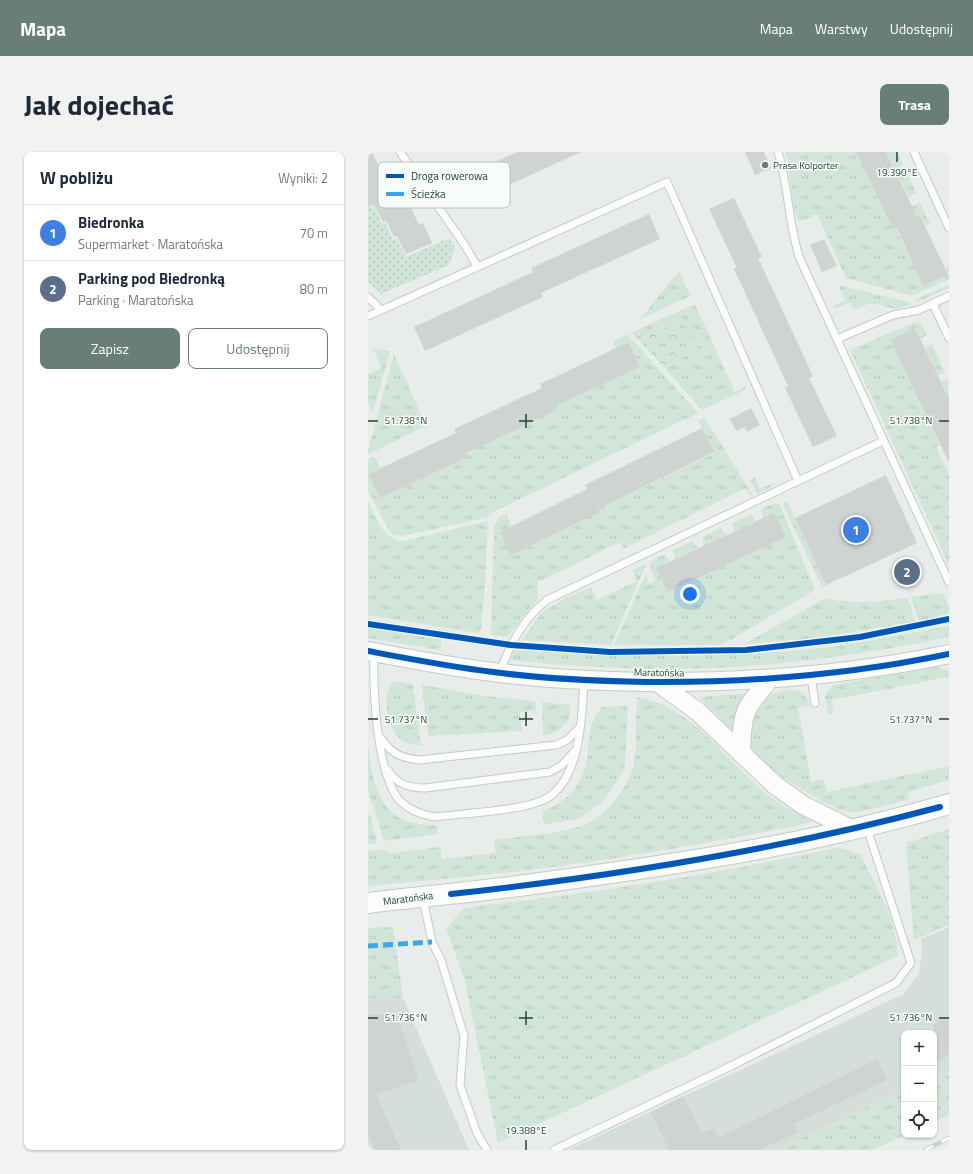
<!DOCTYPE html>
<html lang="pl">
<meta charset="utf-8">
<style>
body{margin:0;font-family:"Titillium Web",sans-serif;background:#f2f2f3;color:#1f2937}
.controls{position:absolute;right:12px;bottom:12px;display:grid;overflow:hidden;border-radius:8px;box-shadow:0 1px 3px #0004}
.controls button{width:36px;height:36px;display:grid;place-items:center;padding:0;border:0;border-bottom:1px solid #e0e1e3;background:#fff;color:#1f2937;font:20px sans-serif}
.you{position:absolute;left:322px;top:442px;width:14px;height:14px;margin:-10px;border:3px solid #fff;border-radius:50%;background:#1a73e8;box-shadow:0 0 0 6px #1a73e833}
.badge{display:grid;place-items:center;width:26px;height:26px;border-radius:50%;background:#697e78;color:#fff;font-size:13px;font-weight:700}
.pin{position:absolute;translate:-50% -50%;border:2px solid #fff;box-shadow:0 1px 4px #0006}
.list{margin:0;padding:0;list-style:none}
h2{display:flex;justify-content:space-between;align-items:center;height:52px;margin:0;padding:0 16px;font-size:17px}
h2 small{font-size:13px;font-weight:400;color:#747a83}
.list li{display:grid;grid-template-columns:26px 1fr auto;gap:12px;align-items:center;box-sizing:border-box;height:56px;padding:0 16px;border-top:1px solid #e0e1e3}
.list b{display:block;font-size:15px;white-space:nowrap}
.list p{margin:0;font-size:13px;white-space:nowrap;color:#747a83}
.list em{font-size:13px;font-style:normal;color:#747a83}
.actions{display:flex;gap:8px;padding:12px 16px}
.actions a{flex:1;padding:9px 0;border:1px solid #697e78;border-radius:8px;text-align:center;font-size:14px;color:#697e78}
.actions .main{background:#697e78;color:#fff}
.icon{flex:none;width:22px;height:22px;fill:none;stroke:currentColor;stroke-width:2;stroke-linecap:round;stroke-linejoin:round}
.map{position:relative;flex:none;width:581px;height:998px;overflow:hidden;border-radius:8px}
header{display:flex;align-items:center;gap:24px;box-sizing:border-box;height:56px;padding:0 20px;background:#697e78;color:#fff}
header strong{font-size:19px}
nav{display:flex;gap:22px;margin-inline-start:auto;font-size:14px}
.intro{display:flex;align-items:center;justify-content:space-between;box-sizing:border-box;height:96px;padding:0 24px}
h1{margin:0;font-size:28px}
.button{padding:10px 18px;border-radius:8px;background:#697e78;color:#fff;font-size:14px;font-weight:700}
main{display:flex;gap:24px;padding:0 24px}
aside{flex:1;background:#fff;border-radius:8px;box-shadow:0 1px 3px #0004}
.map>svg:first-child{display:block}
.built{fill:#d6dedb}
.grass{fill:url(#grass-tufts)}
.park{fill:url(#park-crowns)}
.garden{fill:url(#garden-dots)}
.building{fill:#cfd4d2}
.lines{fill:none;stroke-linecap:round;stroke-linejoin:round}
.service-casing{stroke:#c5cac8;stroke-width:9}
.tertiary-casing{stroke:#c5cac8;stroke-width:20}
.secondary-casing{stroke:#c3cbc8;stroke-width:22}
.service{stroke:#fcfcfc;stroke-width:7}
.tertiary{stroke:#fcfcfc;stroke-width:18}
.secondary{stroke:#fcfcfc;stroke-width:20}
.rail-casing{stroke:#c9cdcc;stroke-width:4.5}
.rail{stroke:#f7fbf9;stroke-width:3;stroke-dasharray:9;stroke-linecap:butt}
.quiet{stroke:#3ea4ec;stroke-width:5;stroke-dasharray:10 5;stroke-linecap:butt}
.cycleway-casing{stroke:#f7fbf9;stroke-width:8}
.cycleway{stroke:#0057b8;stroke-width:6}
.ticks{fill:none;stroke:#24423a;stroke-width:1.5}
.poi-dot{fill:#697e78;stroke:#f7fbf9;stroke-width:1.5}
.labels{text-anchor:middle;stroke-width:3;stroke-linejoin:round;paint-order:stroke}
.poi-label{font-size:10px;fill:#24423a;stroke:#f7fbf9;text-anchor:start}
.street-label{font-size:10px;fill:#24423a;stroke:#f7fbf9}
.key{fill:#f7fbf9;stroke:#b8c4c0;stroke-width:1}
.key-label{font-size:11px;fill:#24423a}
.ticks-label{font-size:10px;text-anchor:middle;fill:#24423a;stroke:#f7fbf9;stroke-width:3;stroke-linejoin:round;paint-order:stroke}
</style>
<header>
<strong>Mapa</strong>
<nav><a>Mapa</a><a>Warstwy</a><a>Udostępnij</a></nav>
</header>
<div class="intro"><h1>Jak dojechać</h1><a class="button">Trasa</a></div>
<main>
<aside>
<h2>W pobliżu<small>Wyniki: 2</small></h2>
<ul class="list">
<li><span class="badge" style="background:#3f7fe0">1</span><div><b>Biedronka</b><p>Supermarket · Maratońska</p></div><em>70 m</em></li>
<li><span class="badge" style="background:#5c6f8a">2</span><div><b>Parking pod Biedronką</b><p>Parking · Maratońska</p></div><em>80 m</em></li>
</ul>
<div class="actions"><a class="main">Zapisz</a><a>Udostępnij</a></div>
</aside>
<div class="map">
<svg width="581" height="998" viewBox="0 0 581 998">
<defs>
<pattern id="grass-tufts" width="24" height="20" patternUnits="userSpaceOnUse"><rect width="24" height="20" fill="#d1e6d8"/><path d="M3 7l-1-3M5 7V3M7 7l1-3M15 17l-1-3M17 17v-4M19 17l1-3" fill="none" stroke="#b3c6ba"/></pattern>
<pattern id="park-crowns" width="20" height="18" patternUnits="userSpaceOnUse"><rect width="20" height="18" fill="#d1e6d8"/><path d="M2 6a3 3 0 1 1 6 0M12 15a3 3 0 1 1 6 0" fill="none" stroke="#b3c6ba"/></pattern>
<pattern id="garden-dots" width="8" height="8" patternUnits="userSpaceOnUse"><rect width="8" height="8" fill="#d1e6d8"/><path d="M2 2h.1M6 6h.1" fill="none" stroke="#b3c6ba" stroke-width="1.8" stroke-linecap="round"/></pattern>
</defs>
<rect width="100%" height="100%" fill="#e8edeb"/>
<!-- built -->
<g class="built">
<path d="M581 775V916L566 923V881H536V937L411 998H200L536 842 551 821 554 799 553 787Z"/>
<path d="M0 846H35L101 998H0Z"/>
</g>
<!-- grass -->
<g class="grass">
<path d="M418 0H488L525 77 528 76 555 134 580 123 577 116 581 114V127L544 144 478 126 449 62 431 70 427 62Z"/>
<path d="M518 0H529L535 13 527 17Z"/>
<path d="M539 21 548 41 540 45 531 25Z"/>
<path d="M552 50 562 72 558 74 553 63 549 64 544 54Z"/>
<path d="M311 119 323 144 272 167Z"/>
<path d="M581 133V136L549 150 548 147Z"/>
<path d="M474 134 540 150 542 153 527 157 502 151 486 158 482 150 466 157 465 154 477 148 471 135Z"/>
<path d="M327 152 367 240 377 235V238L334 258 295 214 330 198 314 167 270 187 263 181Z"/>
<path d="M547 170 553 171 559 183 553 187 548 176 522 188 572 293 568 295 581 322V413L482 198Z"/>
<path d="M259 182 330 261 121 362 120 365 35 384 26 383 22 380 0 339V308L5 305 8 307 12 316 0 322 12 346 100 305 98 301 186 260 184 256 272 215 261 190 248 196 245 190Z"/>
<path d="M564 192 577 220 570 223 557 196Z"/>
<path d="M5 197 22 199 5 260 0 250V222L14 216Z"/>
<path d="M26 202 58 274 0 302V298Z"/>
<path d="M580 227 581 246 573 230Z"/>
<path d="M336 265 385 343 383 345 378 336 255 397 252 390 170 430 169 448 139 485 123 483 126 375 130 365 139 361 143 374 132 380 144 403 231 360 230 357 346 301 330 269Z"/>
<path d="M387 325 392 337 405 331 406 333 389 342 382 328Z"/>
<path d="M0 349C9 366 13 387 35 389L120 369 118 421 113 479 109 481 0 463Z"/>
<path d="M419 349 458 433 454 435 414 351Z"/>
<path d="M407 351 412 353 447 438 354 493H246L278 421 281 432 287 429 281 410 296 402 302 409 289 416 300 440 417 385 406 361 395 366 393 357Z"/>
<path d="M383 362 388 369 366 380 364 371Z"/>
<path d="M353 376 358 383 336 394 334 385Z"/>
<path d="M324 389 330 396 307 407 305 398Z"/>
<path d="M279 411 243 493 154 488 174 460 192 449 223 435 229 448 269 429 264 418Z"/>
<path d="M575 441 581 455V462L551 469 543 445Z"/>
<path d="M539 446 548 470 440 487 376 492 456 447 490 450 512 449Z"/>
<path d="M581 474V485C515 499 448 509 381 514 302 520 220 516 142 508L147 498C246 504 344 507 443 497 490 492 535 482 581 474Z"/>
<path d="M0 475 74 488 72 498 0 486Z"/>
<path d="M569 515 581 519V525L464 548 465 562H460L457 546 458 541 465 533Z"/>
<path d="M25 529 45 532 53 593C47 593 41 593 35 589 19 579 12 543 25 529Z"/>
<path d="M54 533 118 544 167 549 168 559 152 560 154 579 60 584Z"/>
<path d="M425 538 434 540 443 553 430 556 443 630 456 627 459 640 581 614V628L540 640 541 647C530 650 491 662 482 660 459 656 388 614 381 590 379 579 383 568 388 559 400 542 405 539 425 538Z"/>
<path d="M380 541C370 553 364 564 366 580L331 545Z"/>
<path d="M269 545C324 555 354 604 394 638 410 651 427 661 445 670 349 690 251 707 153 719 102 725 51 729 0 734V699L14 697 23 701 72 695 74 707 128 701 126 688C153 684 189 682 214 674 235 667 256 641 263 621 271 601 267 567 269 545Z"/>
<path d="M174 550 202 553C205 570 191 582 175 584Z"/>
<path d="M257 554 260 556 257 611 255 620 242 640 233 651 213 666 176 673 175 659C203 649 218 628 220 598 222 581 221 568 234 555Z"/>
<path d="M0 593C5 637 13 675 68 673L70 682 16 689 0 638Z"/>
<path d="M2 663 9 691 0 692V664Z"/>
<path d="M581 677V773L546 788 538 691Z"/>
<path d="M467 696 477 697 492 702C508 734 529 767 530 804L130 991 97 829 78 776 96 756C222 741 344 723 467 696Z"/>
<path d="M25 775 35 846H0V776Z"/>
<path d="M581 916V963L566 970V923Z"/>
<path d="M536 937 537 983 505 998H411Z"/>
</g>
<!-- park -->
<path class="park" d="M314 167 331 198 295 214 270 187Z"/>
<!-- garden -->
<path class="garden" d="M0 51 2 56 6 54 14 72 17 71 25 88 29 87 38 105 81 86 87 96 81 113 13 142 0 130Z"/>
<!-- building -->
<g class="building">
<path d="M0 0H4L16 25 19 24 28 42 31 40 40 57 43 56 51 73 55 71 64 91 38 102 29 84 26 85 18 68 15 70 6 52 0 55Z"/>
<path d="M149 0H213L134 36 123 12Z"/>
<path d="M377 0H396L403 16 387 23Z"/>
<path d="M488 0H518L549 65 552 63 580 123 555 134 529 76 525 77Z"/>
<path d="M366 46 394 105 390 106 445 224 441 226 469 284 445 295 417 236 420 234 366 117 369 116 341 57Z"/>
<path d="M281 62 292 87 173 141 175 145 57 199 46 175 165 120 163 116Z"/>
<path d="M456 87 469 114 454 120 442 93Z"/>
<path d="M547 176 581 247V311L522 188Z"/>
<path d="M261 190 272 215 184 256 186 260 98 301 100 305 12 346 0 322 88 281 86 277 174 236 172 232Z"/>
<path d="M383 256 392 273 379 280 377 275 368 279 362 267Z"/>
<path d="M334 276 346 300 230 357 232 360 143 403 132 380 219 337 217 333Z"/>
<path d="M518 323 549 391 458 433 427 366Z"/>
<path d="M406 361 418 385 300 440 288 416Z"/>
<path d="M29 862 51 928 8 942 33 998H7L0 982V863Z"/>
<path d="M581 865V903L566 911V872Z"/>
<path d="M509 907 519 928 426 972 430 980 392 998H301L283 960 315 944 334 981 345 976 350 986Z"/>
</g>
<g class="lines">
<defs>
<g id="service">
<path d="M32 0 96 92 109 114"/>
<path d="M410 0C421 35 420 72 432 107L581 430"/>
<path d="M546 0 581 76"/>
<path d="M0 145 13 158"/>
<path d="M565 152 581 186"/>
<path d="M0 164 299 30 430 329 179 448C156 466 141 493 132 521"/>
<path d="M469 187 525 163 551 158 581 144"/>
<path d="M430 329 515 289"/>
<path d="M6 501C5 537 8 621 32 649 42 659 54 663 67 665 95 661 160 659 181 645 213 623 214 564 216 529"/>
<path d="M443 524 447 551"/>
<path d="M13 586C23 602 34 606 51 608L188 593 199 588 211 576"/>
<path d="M20 618C28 632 41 636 57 636L182 620 194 613 206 600"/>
<path d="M55 746 64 790 73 808 96 884 92 933 109 981 119 998"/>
<path d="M186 998 361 915 528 831 543 811 499 676"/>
</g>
<g id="tertiary">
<path d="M0 499C42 507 83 515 125 520 176 527 227 529 278 530 381 531 481 523 581 502"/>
<path d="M289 530 329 559 407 633 435 653 483 677"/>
<path d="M373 601C374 560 375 559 401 528"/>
</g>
<path id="secondary" d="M0 751C55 744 110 740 165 732 305 713 446 692 581 652"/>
</defs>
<!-- service casing -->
<use href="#service" class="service-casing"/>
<!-- tertiary casing -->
<use href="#tertiary" class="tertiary-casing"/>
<!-- secondary casing -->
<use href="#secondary" class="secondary-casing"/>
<!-- service -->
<use href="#service" class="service"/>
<!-- tertiary -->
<use href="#tertiary" class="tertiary"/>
<!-- secondary -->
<use href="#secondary" class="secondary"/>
<defs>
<path id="rail" d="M557 998 581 986"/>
</defs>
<!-- rail casing -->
<use href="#rail" class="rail-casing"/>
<!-- rail -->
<use href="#rail" class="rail"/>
<!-- quiet -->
<path class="quiet" d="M0 794 64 790"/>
<defs>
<g id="cycleway">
<path d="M0 472 143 493 242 500 378 498 492 485 581 467"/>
<path d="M0 499C42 507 83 515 125 520 176 527 227 529 278 530 381 531 481 523 581 502"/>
<path d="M83 742C248 724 411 698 572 655"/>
</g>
</defs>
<!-- cycleway casing -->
<use href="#cycleway" class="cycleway-casing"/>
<!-- cycleway -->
<use href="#cycleway" class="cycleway"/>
</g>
<!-- ticks -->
<path class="ticks" d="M529 0V10M158 262V276M0 269H10M151 269H165M571 269H581M158 560V574M0 567H10M151 567H165M571 567H581M158 859V873M0 866H10M151 866H165M571 866H581M158 988V998"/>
<!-- markers -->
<circle class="poi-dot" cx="397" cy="13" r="4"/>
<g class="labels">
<!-- poi labels -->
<g class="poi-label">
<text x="405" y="17">Prasa Kolporter</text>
</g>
<!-- street labels -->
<g class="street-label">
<text transform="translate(291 520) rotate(1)" y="4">Maratońska</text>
<text transform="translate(40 746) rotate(-7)" y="4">Maratońska</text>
</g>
</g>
<!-- legend -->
<rect x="10" y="10" width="132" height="46" rx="6" class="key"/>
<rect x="18" y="22" width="18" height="4" fill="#0057b8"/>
<rect x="18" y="40" width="18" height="4" fill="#3ea4ec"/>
<g class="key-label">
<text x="43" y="28">Droga rowerowa</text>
<text x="43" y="46">Ścieżka</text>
</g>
<g class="ticks-label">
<text x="529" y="24">19.390°E</text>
<text x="38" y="272">51.738°N</text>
<text x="543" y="272">51.738°N</text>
<text x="38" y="571">51.737°N</text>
<text x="543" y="571">51.737°N</text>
<text x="38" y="869">51.736°N</text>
<text x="543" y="869">51.736°N</text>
<text x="158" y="982">19.388°E</text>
</g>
</svg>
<div class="controls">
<button>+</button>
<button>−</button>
<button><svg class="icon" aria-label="locate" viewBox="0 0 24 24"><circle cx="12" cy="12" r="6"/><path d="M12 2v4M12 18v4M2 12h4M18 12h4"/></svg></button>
</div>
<div class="you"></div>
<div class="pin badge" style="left:488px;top:378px;background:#3f7fe0">1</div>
<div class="pin badge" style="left:539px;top:420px;background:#5c6f8a">2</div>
</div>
</main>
